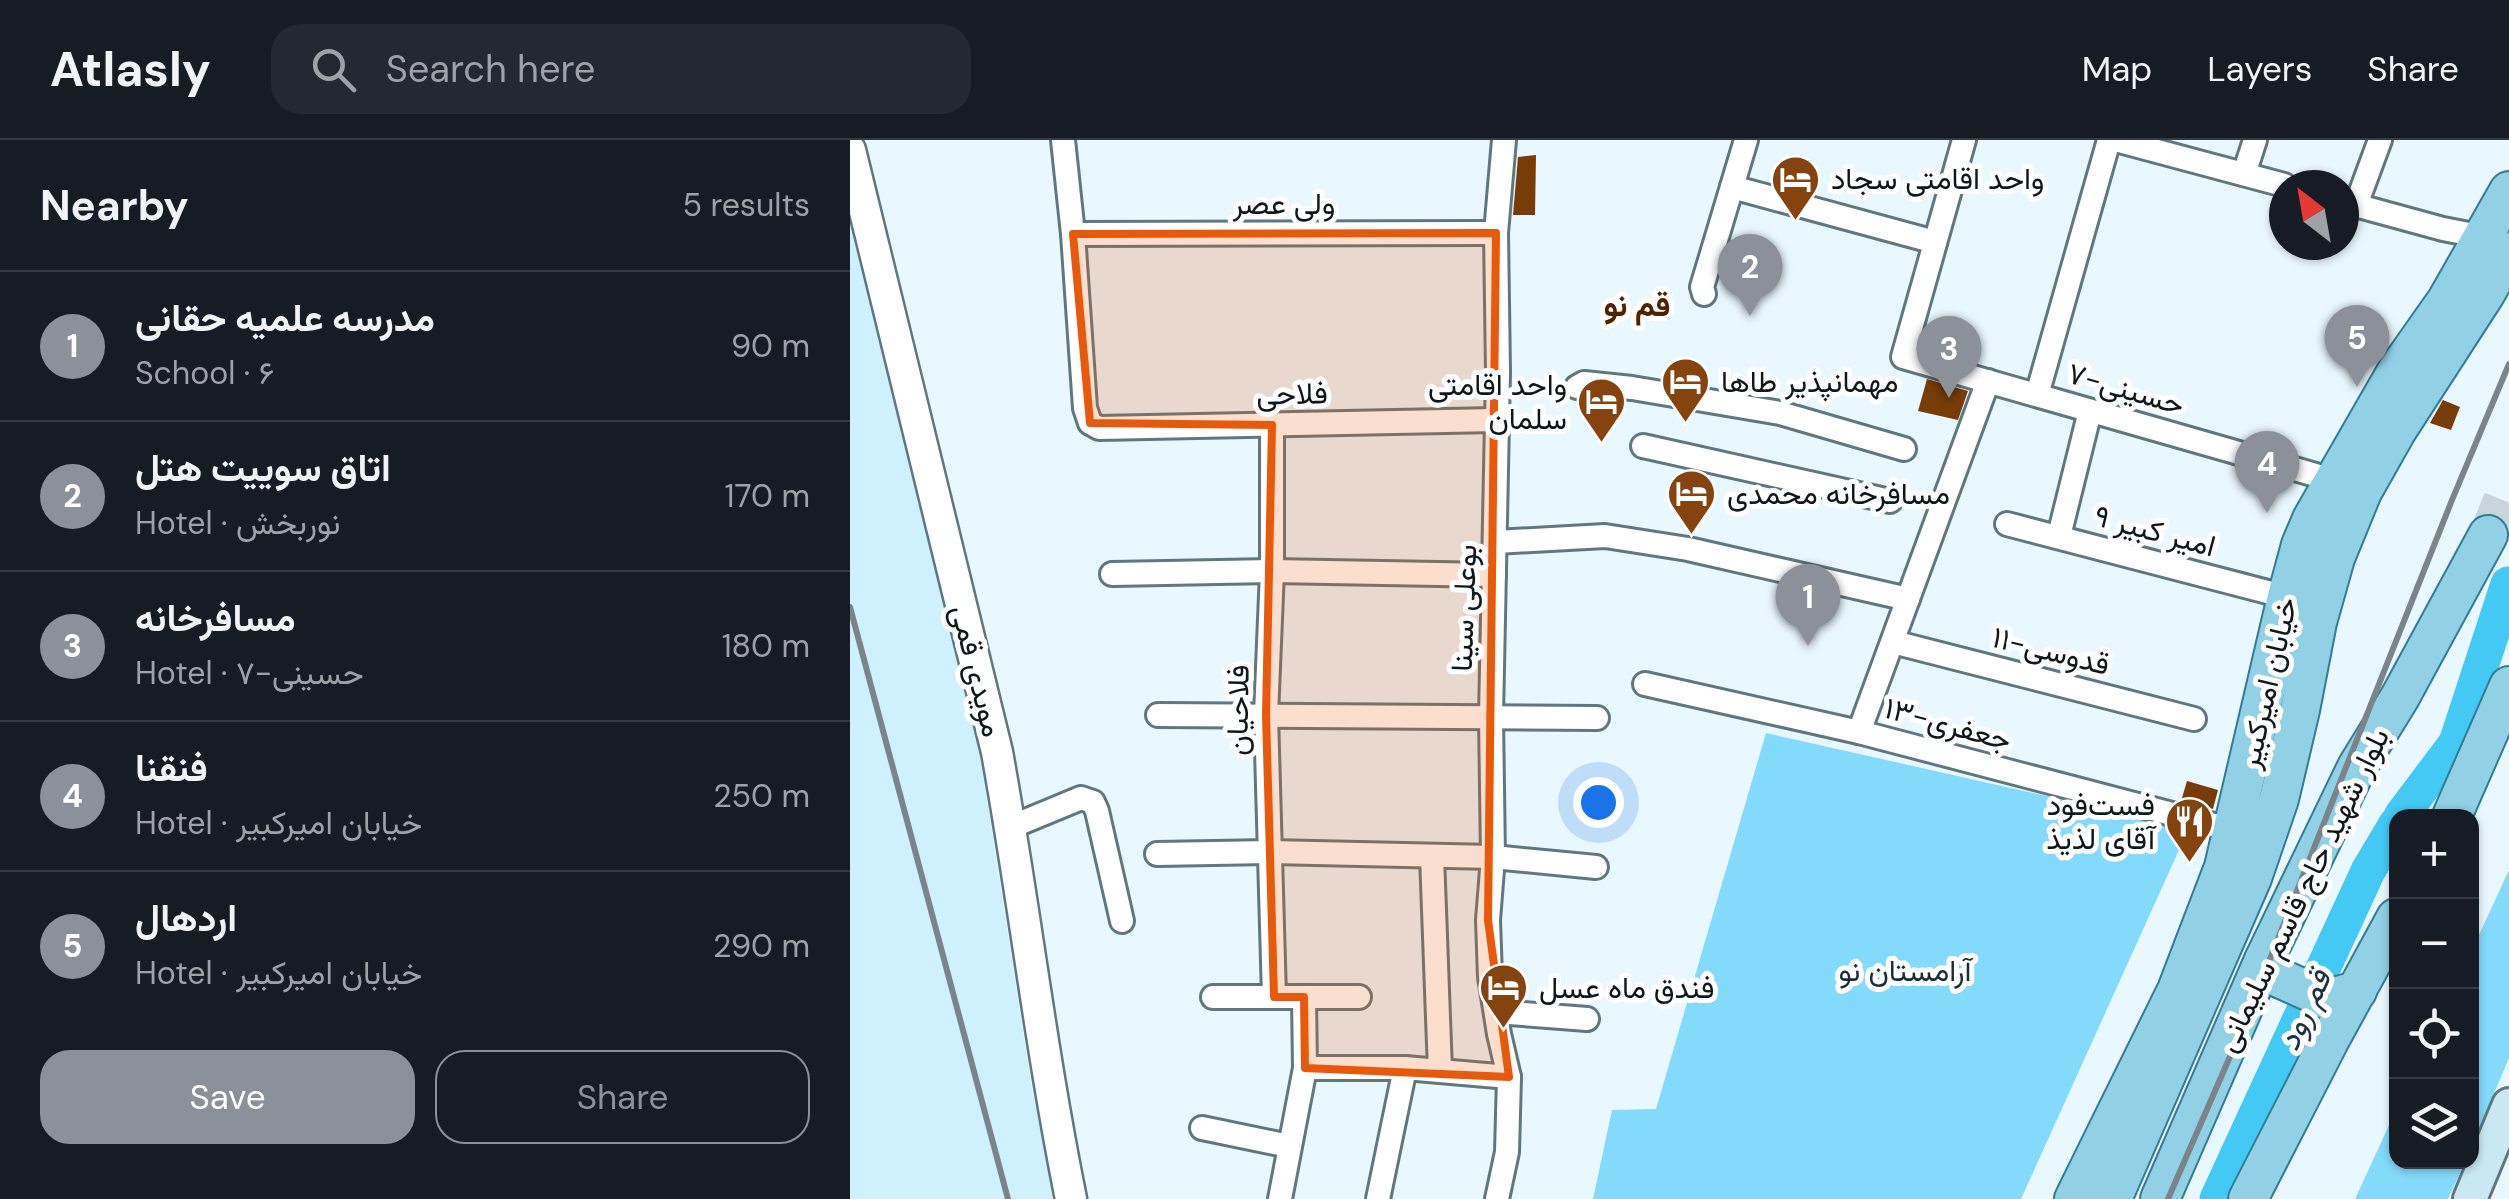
<!DOCTYPE html>
<meta charset="utf-8">
<style>
body{margin:0;font-family:"DM Sans",Vazirmatn,sans-serif;background:#242831;color:#f1f3f6}
.controls{position:absolute;right:30px;bottom:30px;display:grid;overflow:hidden;border-radius:20px;box-shadow:0 2px 8px #0004}
.controls button{width:90px;height:90px;display:grid;place-items:center;padding:0;border:0;border-bottom:2px solid #363941;background:#171b24;color:#f1f3f6;font:50px sans-serif}
.compass{position:absolute;left:1419px;top:30px;width:90px;height:90px;border-radius:50%;background:#171b24;box-shadow:0 2px 8px #0004;rotate:329deg}
.you{position:absolute;left:748px;top:662px;width:35px;height:35px;margin:-25px;border:8px solid #fff;border-radius:50%;background:#1a73e8;box-shadow:0 0 0 15px #1a73e833}
.badge{display:grid;place-items:center;width:65px;height:65px;border-radius:50%;background:#8c9099;color:#fff;font-size:32px;font-weight:700}
.pin{position:absolute;translate:-50% -82px;filter:drop-shadow(0 2px 5px #0008)}
.pin::after{content:'';position:absolute;top:52px;width:35px;height:30px;background:inherit;clip-path:polygon(0 0,100% 0,50% 100%)}
.list{margin:0;padding:0;list-style:none}
h2{display:flex;justify-content:space-between;align-items:center;height:130px;margin:0;padding:0 40px;font-size:42px}
h2 small{font-size:32px;font-weight:400;color:#9ea1a6}
.list li{display:grid;grid-template-columns:65px 1fr auto;gap:30px;align-items:center;box-sizing:border-box;height:150px;padding:0 40px;border-top:2px solid #363941}
.list b{display:block;font-size:38px;white-space:nowrap}
.list p{margin:0;font-size:32px;white-space:nowrap;color:#9ea1a6}
.list em{font-size:32px;font-style:normal;color:#9ea1a6}
.actions{display:flex;gap:20px;padding:30px 40px}
.actions a{flex:1;padding:22px 0;border:2px solid #8c9099;border-radius:30px;text-align:center;font-size:35px;color:#8c9099}
.actions .main{background:#8c9099;color:#fff}
.icon{flex:none;width:55px;height:55px;fill:none;stroke:currentColor;stroke-width:2;stroke-linecap:round;stroke-linejoin:round}
.map{position:relative;flex:none;width:1659px;height:1059px;overflow:hidden}
header{display:flex;align-items:center;gap:60px;box-sizing:border-box;height:140px;padding:0 50px;background:#171b24;border-bottom:2px solid #363941}
header strong{font-size:48px}
nav{display:flex;gap:55px;margin-inline-start:auto;font-size:35px}
.search{width:700px;height:90px;background:#242831;display:flex;align-items:center;gap:25px;box-sizing:border-box;padding:0 35px;border-radius:30px;color:#9ea1a6;font-size:38px}
main{display:flex}
aside{flex:1;background:#171b24}
.map>svg:first-child{display:block}
.built{fill:#cff0fe}
.green{fill:#84dafb}
.lines{fill:none;stroke-linecap:round;stroke-linejoin:round}
.river{stroke:#43c9f4;stroke-width:35}
.building{fill:#783c08}
.primary-tunnel{stroke:#c8d6dc;stroke-width:38;stroke-dasharray:38 19;stroke-linecap:butt}
.minor-casing{stroke:#617780;stroke-width:28}
.tertiary-casing{stroke:#617780;stroke-width:35}
.secondary-casing{stroke:#617780;stroke-width:38}
.primary-casing{stroke:#347b93;stroke-width:42}
.minor{stroke:#fff;stroke-width:22}
.tertiary{stroke:#fff;stroke-width:30}
.secondary{stroke:#c8e8f2;stroke-width:32}
.primary{stroke:#91d0e5;stroke-width:38}
.rail{stroke:#79858a;stroke-width:6}
.marked{fill:#e8590c;fill-opacity:0.2;stroke:#e8590c;stroke-width:8;stroke-linejoin:round}
.labels{text-anchor:middle;stroke-width:10;stroke-linejoin:round;paint-order:stroke}
.poi-label{font-size:30px;fill:#0e171a;stroke:#fff;text-anchor:start}
.street-label{font-size:30px;fill:#0e171a;stroke:#fff}
.park-label{font-size:30px;fill:#192f37;stroke:#fff}
.neighbourhood-label{font-size:32px;font-weight:bold;fill:#4f2300;stroke:#fff}
.water-label{font-size:32px;font-style:italic;fill:#1c323b;stroke:#fff}
</style>
<header>
<strong>Atlasly</strong>
<div class="search"><svg class="icon" aria-label="search" viewBox="0 0 24 24"><circle cx="10" cy="10" r="6"/><path d="M15 15l6 6"/></svg>Search here</div>
<nav><a>Map</a><a>Layers</a><a>Share</a></nav>
</header>
<main>
<aside>
<h2>Nearby<small>5 results</small></h2>
<ul class="list">
<li><span class="badge">1</span><div><b>مدرسه علمیه حقانی</b><p>School · ۶</p></div><em>90 m</em></li>
<li><span class="badge">2</span><div><b>اتاق سوییت هتل</b><p>Hotel · نوربخش</p></div><em>170 m</em></li>
<li><span class="badge">3</span><div><b>مسافرخانه</b><p>Hotel · حسینی-۷</p></div><em>180 m</em></li>
<li><span class="badge">4</span><div><b>فنقنا</b><p>Hotel · خیابان امیرکبیر</p></div><em>250 m</em></li>
<li><span class="badge">5</span><div><b>اردهال</b><p>Hotel · خیابان امیرکبیر</p></div><em>290 m</em></li>
</ul>
<div class="actions"><a class="main">Save</a><a>Share</a></div>
</aside>
<div class="map">
<svg width="1659" height="1059" viewBox="0 0 1659 1059">
<rect width="100%" height="100%" fill="#e9f8fe"/>
<!-- built -->
<path class="built" d="M0 74 53 260 123 569 182 950 207 1059H0Z"/>
<!-- green -->
<g class="green">
<path d="M916 593 1339 688 1171 1059H743L762 970 806 969Z"/>
<path d="M1659 730V918L1622 1005V810Z"/>
<path d="M1546 970V1022H1615L1598 1059H1505Z"/>
</g>
<g class="lines">
<!-- river -->
<g class="river">
<path d="M1551 676 1606 603 1658 444"/>
<path d="M1367 1059 1518 731 1546 684"/>
</g>
</g>
<!-- building -->
<g class="building">
<path d="M686 15 685 75H663L668 17Z"/>
<path d="M1077 239 1118 251 1108 280 1068 271Z"/>
<path d="M1593 260 1610 267 1601 290 1580 283Z"/>
<path d="M1337 641 1368 650 1363 669 1332 658Z"/>
</g>
<g class="lines">
<!-- primary-tunnel -->
<path class="primary-tunnel" d="M1638 395 1659 344"/>
<defs>
<g id="minor">
<path d="M213 0 223 94 235 268 240 283 249 288 646 280"/>
<path d="M1114 0 1053 217 1483 340"/>
<path d="M1266 0 1434 45"/>
<path d="M1394 34 1405 0"/>
<path d="M882 47 1085 102"/>
<path d="M1494 62 1593 89 1634 97"/>
<path d="M1506 65 1530 0"/>
<path d="M223 94 646 93"/>
<path d="M854 154 852 147 896 0"/>
<path d="M727 247 734 243 782 248 930 273 1054 309"/>
<path d="M1187 255 1259 0"/>
<path d="M422 285V431L416 575 424 857"/>
<path d="M793 306 1040 361"/>
<path d="M1157 384 1437 457"/>
<path d="M1209 396 1240 271"/>
<path d="M646 402 755 396 838 409 1058 459"/>
<path d="M262 434 422 431 644 435"/>
<path d="M1043 502 1344 579"/>
<path d="M795 544 1009 592 1383 690"/>
<path d="M308 575 747 578"/>
<path d="M1009 592 1138 241"/>
<path d="M161 687 231 658 243 662 247 671 272 781"/>
<path d="M307 714 420 712 643 717 746 727"/>
<path d="M582 716 590 931"/>
<path d="M363 857H509"/>
<path d="M646 872 737 879"/>
<path d="M455 928H555L659 937"/>
<path d="M352 988 439 1006"/>
<path d="M430 1059 455 928 454 857"/>
<path d="M528 1059 555 928"/>
<path d="M647 1059 657 1012 659 937 649 894 640 837 638 780 643 717 641 577 648 232 646 93 654 0"/>
</g>
<path id="tertiary" d="M0 10 147 612C174 761 191 911 221 1059"/>
<path id="secondary" d="M1620 1059 1659 965"/>
<g id="primary">
<path d="M1602 676 1659 546"/>
<path d="M1414 820 1427 837 1476 859 1507 851"/>
<path d="M1224 1059 1327 850 1374 727 1437 457 1451 405 1462 379 1547 231 1597 160 1659 51"/>
<path d="M1262 1059 1402 738 1429 659 1450 570 1467 482 1485 418 1512 352 1547 290 1635 154 1659 112"/>
<path d="M1310 1059 1414 820 1507 627 1550 557 1638 395"/>
<path d="M1398 1059 1479 901 1546 778"/>
</g>
</defs>
<!-- minor casing -->
<use href="#minor" class="minor-casing"/>
<!-- tertiary casing -->
<use href="#tertiary" class="tertiary-casing"/>
<!-- secondary casing -->
<use href="#secondary" class="secondary-casing"/>
<!-- primary casing -->
<use href="#primary" class="primary-casing"/>
<!-- minor -->
<use href="#minor" class="minor"/>
<!-- tertiary -->
<use href="#tertiary" class="tertiary"/>
<!-- secondary -->
<use href="#secondary" class="secondary"/>
<!-- primary -->
<use href="#primary" class="primary"/>
<!-- rail -->
<g class="rail">
<path d="M0 467 158 1059"/>
<path d="M1318 1059 1395 882 1602 360 1659 224"/>
</g>
</g>
<!-- marked area -->
<path class="marked" d="M646 93 638 780 659 937 455 928 454 857H424L416 575 422 285 240 283 223 94Z"/>
<!-- icons -->
<defs>
<symbol id="hotel-pin" viewBox="-11 -11 22 30"><path d="M0 17L-7.5 6A9.5 9.5 0 1 1 7.5 6Z" fill="#85440f" stroke="#fff"/><path d="M-6-4.5h1.5V1H6V5H4.5V3h-9V5H-6ZM-4 0a1.8 1.8 0 1 1 3.6 0ZM.5 0V-2.5h3Q6-2.5 6 0Z" fill="#fff"/></symbol>
<symbol id="restaurant-pin" viewBox="-11 -11 22 30"><path d="M0 17L-7.5 6A9.5 9.5 0 1 1 7.5 6Z" fill="#85440f" stroke="#fff"/><path d="M-5-6h1v4h1v-4h1v4h1v-4h1v5L-1.5 .5V6h-2V.5L-5-1ZM5-6V6H3V1.5H1.5Q1.5-4 5-6Z" fill="#fff"/></symbol>
</defs>
<g fill-rule="evenodd">
<use href="#hotel-pin" x="918" y="12" width="55" height="75"/>
<use href="#hotel-pin" x="808" y="214" width="55" height="75"/>
<use href="#hotel-pin" x="724" y="234" width="55" height="75"/>
<use href="#hotel-pin" x="814" y="326" width="55" height="75"/>
<use href="#restaurant-pin" x="1312" y="654" width="55" height="75"/>
<use href="#hotel-pin" x="626" y="820" width="55" height="75"/>
</g>
<g class="labels">
<!-- poi labels -->
<g class="poi-label">
<text x="981" y="49">واحد اقامتی سجاد</text>
<text x="871" y="252">مهمانپذیر طاها</text>
<text x="717" y="255" text-anchor="end">واحد اقامتی<tspan x="717" dy="34">سلمان</tspan></text>
<text x="877" y="364">مسافرخانه محمدی</text>
<text x="1305" y="675" text-anchor="end">فست‌فود<tspan x="1305" dy="34">آقای لذیذ</tspan></text>
<text x="689" y="858">فندق ماه عسل</text>
</g>
<!-- street labels -->
<g class="street-label">
<text x="434" y="74">ولی عصر</text>
<text transform="translate(1276 249) rotate(16)" y="10">حسینی-۷</text>
<text transform="translate(442 254) rotate(-1)" y="10">فلاحی</text>
<text transform="translate(1305 391) rotate(15)" y="10">امیر کبیر ۹</text>
<text transform="translate(614 468) rotate(-88)" y="10">بوعلی سینا</text>
<text transform="translate(1201 511) rotate(14)" y="10">قدوسی-۱۱</text>
<text transform="translate(127 531) rotate(76)" y="10">مویدی قمی</text>
<text transform="translate(1418 543) rotate(-77)" y="10">خیابان امیرکبیر</text>
<text transform="translate(388 570) rotate(-89)" y="10">فلاحیان</text>
<text transform="translate(1098 584) rotate(15)" y="10">جعفری-۱۳</text>
<text transform="translate(1453 750) rotate(-64)" y="10">بلوار شهید حاج قاسم سلیمانی</text>
</g>
<!-- park labels -->
<g class="park-label">
<text x="1055" y="841">آرامستان نو</text>
</g>
<!-- neighbourhood labels -->
<g class="neighbourhood-label">
<text x="787" y="176">قم نو</text>
</g>
<!-- water labels -->
<g class="water-label">
<text transform="translate(1454 870) rotate(-65)" y="11">قم رود</text>
</g>
</g>
</svg>
<div class="controls">
<button>+</button>
<button>−</button>
<button><svg class="icon" aria-label="locate" viewBox="0 0 24 24"><circle cx="12" cy="12" r="6"/><path d="M12 2v4M12 18v4M2 12h4M18 12h4"/></svg></button>
<button><svg class="icon" aria-label="layers" viewBox="0 0 24 24"><path d="M12 4l9 5-9 5-9-5zM3 14l9 5 9-5"/></svg></button>
</div>
<svg class="compass" viewBox="-18 -18 36 36"><path d="M0-13l5 13h-10z" fill="#e53935"/><path d="M0 13l5-13h-10z" fill="#9ea1a6"/></svg>
<div class="you"></div>
<div class="pin badge" style="left:958px;top:506px">1</div>
<div class="pin badge" style="left:900px;top:176px">2</div>
<div class="pin badge" style="left:1099px;top:258px">3</div>
<div class="pin badge" style="left:1417px;top:373px">4</div>
<div class="pin badge" style="left:1507px;top:247px">5</div>
</div>
</main>
